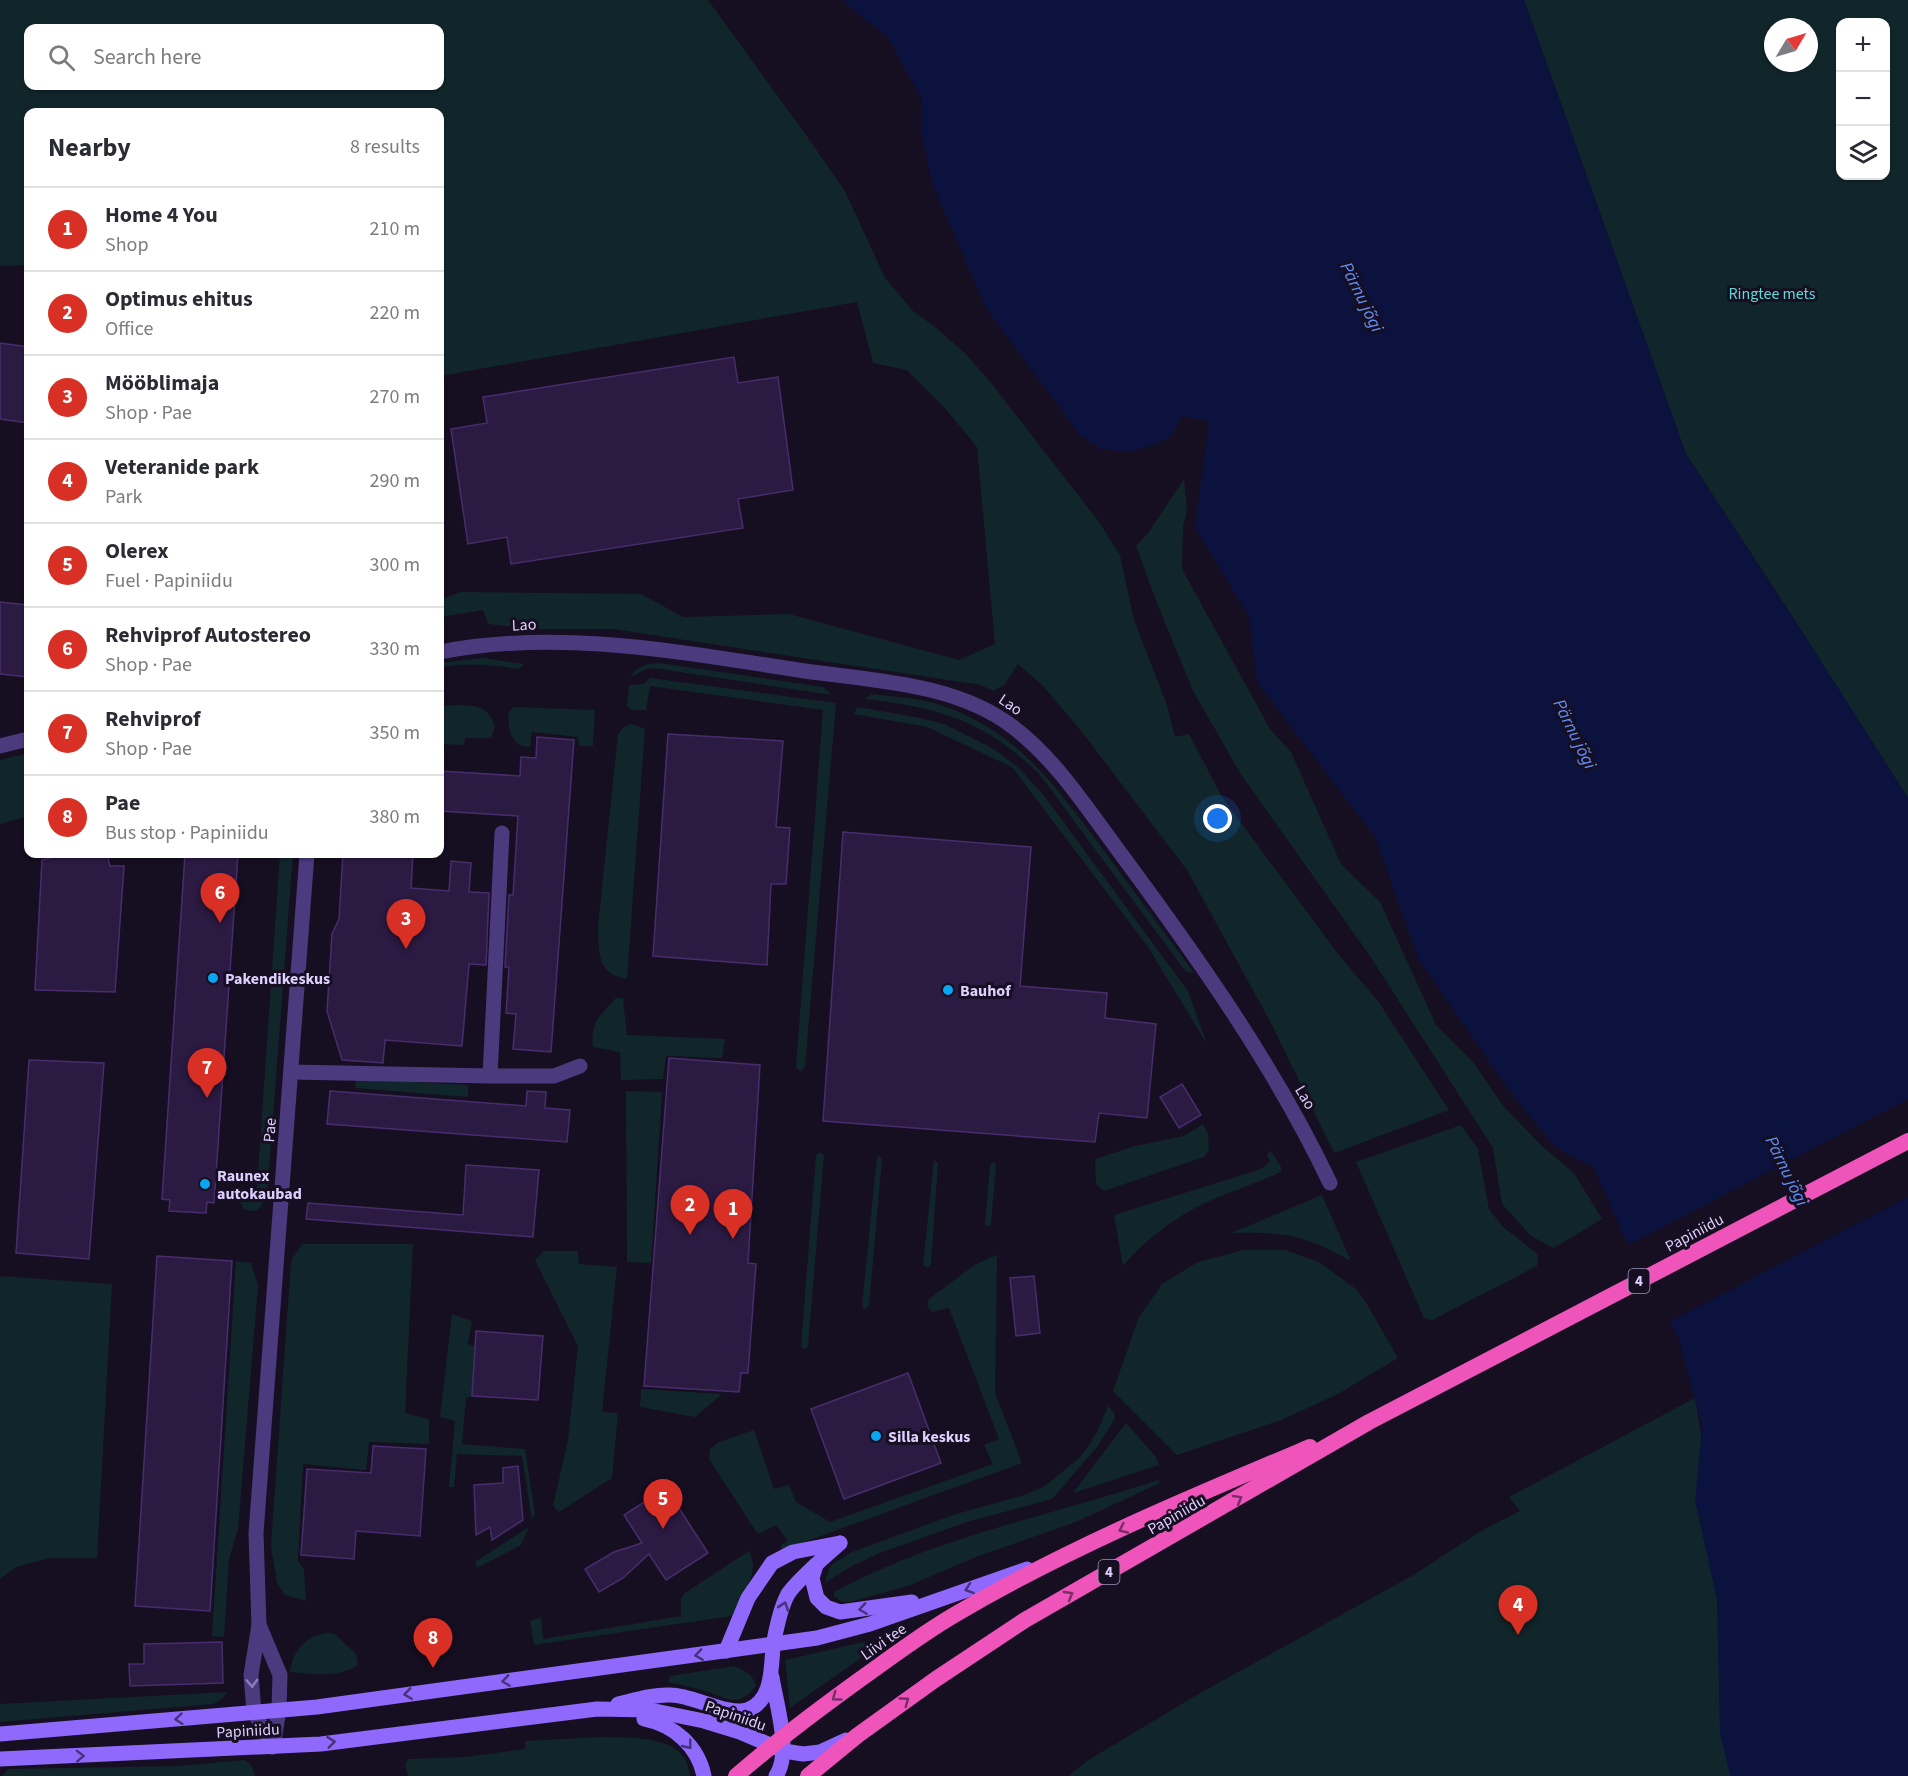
<!DOCTYPE html>
<meta charset="utf-8">
<style>
body{margin:0;font-family:"Source Sans 3",sans-serif;background:#f2f2f3;color:#2b2b33}
.controls{position:absolute;right:18px;top:18px;display:grid;overflow:hidden;border-radius:12px;box-shadow:0 2px 4px #0004}
.controls button{width:54px;height:54px;display:grid;place-items:center;padding:0;border:0;border-bottom:2px solid #e1e1e2;background:#fff;color:#2b2b33;font:30px sans-serif}
.compass{position:absolute;left:1764px;top:18px;width:54px;height:54px;border-radius:50%;background:#fff;box-shadow:0 2px 4px #0004;rotate:52deg}
.you{position:absolute;left:1218px;top:819px;width:21px;height:21px;margin:-15px;border:4px solid #fff;border-radius:50%;background:#1a73e8;box-shadow:0 0 0 9px #1a73e833}
.badge{display:grid;place-items:center;width:39px;height:39px;border-radius:50%;background:#d93025;color:#fff;font-size:20px;font-weight:700}
.pin{position:absolute;translate:-50% -50px;filter:drop-shadow(0 2px 3px #0008)}
.pin::after{content:'';position:absolute;top:32px;width:21px;height:18px;background:inherit;clip-path:polygon(0 0,100% 0,50% 100%)}
.list{margin:0;padding:0;list-style:none}
h2{display:flex;justify-content:space-between;align-items:center;height:78px;margin:0;padding:0 24px;font-size:26px}
h2 small{font-size:20px;font-weight:400;color:#7c7c81}
.list li{display:grid;grid-template-columns:39px 1fr auto;gap:18px;align-items:center;box-sizing:border-box;height:84px;padding:0 24px;border-top:2px solid #e1e1e2}
.list b{display:block;font-size:22px;white-space:nowrap}
.list p{margin:0;font-size:20px;white-space:nowrap;color:#7c7c81}
.list em{font-size:20px;font-style:normal;color:#7c7c81}
.icon{flex:none;width:33px;height:33px;fill:none;stroke:currentColor;stroke-width:2;stroke-linecap:round;stroke-linejoin:round}
.map{position:relative;flex:none;width:1908px;height:1776px;overflow:hidden}
.search{position:absolute;background:#fff;box-shadow:0 2px 4px #0004;left:24px;top:24px;width:420px;height:66px;display:flex;align-items:center;gap:15px;box-sizing:border-box;padding:0 21px;border-radius:12px;color:#7c7c81;font-size:22px}
.panel{position:absolute;background:#fff;box-shadow:0 2px 4px #0004;left:24px;top:108px;width:420px;height:750px;border-radius:12px}
.map>svg:first-child{display:block}
.green{fill:#11262b;fill-rule:evenodd}
.water{fill:#0b123d}
.pier{fill:#160e21}
.building{fill:#2b1a42;stroke:#482d6d;stroke-width:1.5}
.lines{fill:none;stroke-linecap:round;stroke-linejoin:round}
.minor{stroke:#4c3a7f;stroke-width:15}
.secondary{stroke:#8e69fb;stroke-width:15}
.trunk{stroke:#ee54ba;stroke-width:16}
.oneway{stroke:#772e66}
.oneway2{stroke:#463278}
.oneway3{stroke:#8e7db8}
.poi-dot{fill:#07a5f2;stroke:#160e21;stroke-width:2}
.labels{text-anchor:middle;stroke-width:6;stroke-linejoin:round;paint-order:stroke}
.shield{fill:#160e21;stroke:#a395bc;stroke-width:1.5}
.shield-label{font-size:15px;font-weight:bold;fill:#dfcffe}
.park-label{font-size:16px;fill:#5edbd9;stroke:#160e21}
.street-label{font-size:16px;fill:#dfcffe;stroke:#160e21}
.poi-label{font-size:16px;font-weight:bold;fill:#dfcffe;stroke:#160e21;text-anchor:start}
.water-label{font-size:18px;font-style:italic;fill:#6090fb;stroke:#160e21}
</style>
<div class="map">
<svg width="1908" height="1776" viewBox="0 0 1908 1776">
<rect width="100%" height="100%" fill="#160e21"/>
<!-- green -->
<g class="green">
<path d="M0 0H708L806 135 845 191 885 278 913 311 934 326 965 353 992 384 1099 522 1120 555 1134 620 1167 705 1175 737 1189 734 1222 797 1338 954 1378 1001 1449 1110 1334 1153 1272 1025 1187 870 1082 732 1043 686 1018 664 1004 685 993 691 981 685 613 629H538L488 624 483 610 440 617V600L460 592 641 594 683 617 789 614 959 660 995 644 977 447 944 407 907 370 873 363 857 302 440 376V112H28V265L0 266ZM28 28H440V86H28Z"/>
<path d="M1524 0H1908V798L1794 619 1686 454ZM1840 22H1886V176H1840ZM1773 27H1809V63H1773Z"/>
<path d="M1184 479 1187 510 1183 528 1182 569 1270 729 1291 752 1341 864 1380 902 1436 1025 1473 1062 1504 1107 1543 1147 1574 1173 1602 1219 1554 1248 1531 1236 1502 1204 1493 1148 1370 956 1242 776 1193 691 1155 598 1136 546 1149 532Z"/>
<path d="M483 658 524 664 519 669C492 665 467 662 440 668V663Z"/>
<path d="M659 663 823 687 832 695 660 669 649 668 630 677C637 666 646 664 659 663Z"/>
<path d="M650 678 836 703 805 1066 801 1072 796 1067 823 710 650 686 646 710H631L627 706 629 685 644 684Z"/>
<path d="M872 694C895 697 922 698 944 706 1022 734 1060 792 1107 855 1136 894 1165 933 1194 973L1186 972 1040 775C986 721 938 707 864 699Z"/>
<path d="M460 705C479 706 488 707 495 726L491 738H465L464 745 440 744V706Z"/>
<path d="M514 707 595 710 593 746H579L578 737 532 732 530 747C510 747 509 729 508 713Z"/>
<path d="M857 707 916 717 944 724 994 749 1020 769 1045 797 1188 991 1207 1044 1148 947 1012 767 927 727 854 714Z"/>
<path d="M632 724 645 729 627 979C596 974 599 951 598 926L618 734 625 726Z"/>
<path d="M28 753V816L0 824V760Z"/>
<path d="M280 854H293L267 1196 258 1210 250 1211 244 1209 240 1202H256Z"/>
<path d="M616 998H623L627 1035 725 1039 722 1058 666 1056 663 1079 621 1080 620 1052 593 1047C590 1022 600 1016 616 998Z"/>
<path d="M356 1079 468 1085V1097L355 1088Z"/>
<path d="M626 1091 662 1092 651 1263 627 1262Z"/>
<path d="M1203 1124 1208 1134 1209 1150 1204 1157 1104 1191 1096 1184 1095 1159 1135 1146 1184 1136Z"/>
<path d="M1461 1125 1478 1149 1489 1209 1503 1227 1538 1254 1537 1266 1432 1320 1424 1318 1356 1162Z"/>
<path d="M1271 1151 1281 1167V1172C1253 1185 1222 1194 1195 1208 1168 1223 1143 1242 1123 1266L1114 1215 1261 1169 1270 1162 1267 1154Z"/>
<path d="M820 1152 824 1155 808 1347 804 1350 801 1346 816 1155Z"/>
<path d="M877 1156H879L882 1159 869 1306 864 1309 862 1306Z"/>
<path d="M934 1160 938 1163 931 1264 928 1268 923 1265Z"/>
<path d="M994 1162 996 1165 991 1224 989 1227 985 1224 990 1165Z"/>
<path d="M1322 1195 1351 1261C1303 1234 1285 1232 1231 1233Z"/>
<path d="M302 1244H413L405 1413 429 1419V1444L369 1442 366 1470 303 1464 298 1561 304 1570 306 1601 285 1595 277 1583 271 1546 291 1261Z"/>
<path d="M1243 1250H1285L1319 1262 1356 1289 1364 1299 1398 1358 1338 1394 1281 1420 1177 1455 1113 1391 1139 1317 1162 1284 1198 1262Z"/>
<path d="M544 1251H578L579 1264 617 1267 602 1412 618 1413 612 1478 559 1512 553 1506 568 1440 578 1346 535 1260Z"/>
<path d="M997 1255 995 1393 1022 1463 785 1549H781V1545L788 1541 776 1525 761 1533H757L709 1459 710 1449 719 1442 754 1430 774 1489 789 1485 796 1502 830 1522 993 1464 984 1445 999 1439 949 1308 932 1312 927 1305 929 1299 976 1264Z"/>
<path d="M236 1261 251 1263 258 1285 238 1529 229 1559 224 1637 212 1636Z"/>
<path d="M0 1276 112 1284 97 1558H49L16 1567 0 1579Z"/>
<path d="M452 1314 472 1321 468 1344 475 1346 472 1396 466 1398 462 1444 525 1449 535 1514 532 1520 522 1456 457 1454 454 1487H449L455 1421 440 1417Z"/>
<path d="M641 1389 722 1394 695 1417 640 1407Z"/>
<path d="M1695 1398 1716 1529 1741 1776H1068L1087 1761 1195 1696 1415 1574 1481 1531 1520 1511 1509 1497Z"/>
<path d="M1108 1406 1114 1413 1115 1418 1111 1425 1098 1446 1052 1499 967 1522 880 1553 852 1566 826 1582 825 1580 831 1565 852 1552 953 1515 1024 1495 1045 1486 1079 1458 1088 1447 1098 1430Z"/>
<path d="M1126 1423 1155 1456 1159 1465 1073 1493Z"/>
<path d="M1158 1480 1160 1483 1076 1522 976 1557 908 1586 850 1602H842L834 1596V1592C935 1537 1050 1516 1158 1480Z"/>
<path d="M529 1527 521 1545 477 1568 475 1562Z"/>
<path d="M749 1551C761 1572 742 1597 732 1616L534 1645 530 1621 541 1617 543 1639 681 1616V1599L685 1593Z"/>
<path d="M327 1633 335 1634 356 1654 358 1665C339 1678 312 1674 290 1672 292 1652 306 1635 327 1633Z"/>
<path d="M864 1642 869 1647 868 1653 790 1708 785 1660Z"/>
<path d="M735 1666C745 1671 753 1674 756 1686 738 1709 727 1698 705 1691 693 1687 680 1685 668 1682L670 1676Z"/>
<path d="M227 1692 223 1698 213 1704 0 1722V1704Z"/>
<path d="M602 1737C633 1738 687 1734 690 1776H408L405 1765 408 1759 465 1757 525 1749V1741Z"/>
<path d="M245 1760 252 1766 255 1776H2L8 1769 177 1766Z"/>
</g>
<!-- water -->
<path class="water" d="M844 0H1524L1686 454 1794 619 1908 798V1776H1730L1720 1733 1717 1600 1695 1501 1702 1428 1679 1339 1623 1234 1594 1168 1554 1146 1508 1089 1418 958 1375 837 1257 682 1249 616 1195 528 1209 421 1181 416 1171 437 1150 446 1127 452 1101 449 1080 435 986 308 932 183 922 135V100L887 36 854 11Z"/>
<!-- pier -->
<path class="pier" d="M1908 1099V1197L1667 1323 1626 1246Z"/>
<!-- building -->
<g class="building">
<path d="M0 343 28 347V423L0 419Z"/>
<path d="M734 357 738 383 778 377 793 490 738 499 743 528 511 564 507 537 468 544 451 429 487 423 483 397Z"/>
<path d="M0 602 28 605V677L0 674Z"/>
<path d="M668 734 783 741 776 827 790 828 786 884H771L767 965 653 956Z"/>
<path d="M537 737 574 740 551 1052 513 1049 516 1014 506 1013 509 967H505L509 895H513L518 816 440 811V771L520 776 521 757 536 758Z"/>
<path d="M843 832 1031 847 1020 986 1107 993 1105 1018 1156 1024 1147 1118 1099 1113 1095 1142 823 1121Z"/>
<path d="M63 854H107L110 866H124L115 992 35 990 42 860Z"/>
<path d="M185 854H238L214 1203 207 1202 206 1213 169 1211 170 1200 162 1199Z"/>
<path d="M343 854H413L411 888 449 891 451 861 471 863 469 892 489 893 486 965 469 964 462 1046 385 1040 383 1063 342 1060 327 1011 332 934 339 919Z"/>
<path d="M669 1058 760 1065 748 1263 756 1264 748 1373H741L739 1392 644 1386Z"/>
<path d="M29 1060 104 1063 89 1259 16 1253Z"/>
<path d="M1182 1084 1201 1115 1179 1128 1160 1097Z"/>
<path d="M330 1091 526 1106 527 1091 546 1092 545 1108 570 1110 567 1142 327 1124Z"/>
<path d="M466 1165 539 1170 533 1237 306 1219 308 1203 463 1215Z"/>
<path d="M157 1256 232 1261 210 1611 135 1606Z"/>
<path d="M1034 1276 1040 1333 1016 1336 1010 1278Z"/>
<path d="M476 1331 543 1336 538 1400 472 1396Z"/>
<path d="M908 1373 941 1463 844 1499 811 1409Z"/>
<path d="M373 1446 426 1449 420 1536 356 1531 354 1559 301 1555 307 1469 371 1473Z"/>
<path d="M518 1466 523 1520 492 1540 490 1527 476 1535 474 1485 503 1483V1468Z"/>
<path d="M666 1488 708 1553 666 1580 649 1554 623 1578 599 1592 585 1569 614 1552 642 1543 624 1515Z"/>
<path d="M222 1642 223 1683 130 1686 129 1664H144V1644Z"/>
</g>
<g class="lines">
<!-- minor -->
<g class="minor">
<path d="M440 652C562 628 684 653 805 671 874 681 956 683 1013 727 1058 761 1090 813 1124 858 1200 961 1275 1067 1330 1183"/>
<path d="M0 746 28 739"/>
<path d="M292 1072 490 1076 502 833"/>
<path d="M490 1076H554L580 1066"/>
<path d="M259 1625 280 1675 279 1709 273 1747"/>
<path d="M273 1747 254 1712 251 1675 259 1625 256 1533 307 854"/>
</g>
<!-- secondary -->
<g class="secondary">
<path d="M816 1565 812 1578 817 1598 826 1607 840 1612 912 1602"/>
<path d="M726 1651 748 1598 772 1563 793 1552 840 1543"/>
<path d="M772 1677C776 1704 792 1752 776 1776"/>
<path d="M618 1704C635 1700 653 1694 671 1695 692 1695 728 1716 747 1710 773 1701 771 1668 773 1647 775 1633 781 1606 788 1594 798 1579 826 1556 840 1543"/>
<path d="M644 1719C674 1725 698 1746 704 1776"/>
<path d="M0 1734 317 1707 817 1638 870 1624 1027 1569"/>
<path d="M0 1759 321 1744 597 1709 650 1710 704 1721 740 1732 784 1751 803 1754 820 1752 846 1740"/>
</g>
<!-- trunk -->
<g class="trunk">
<path d="M736 1776C776 1741 819 1709 862 1678 893 1656 923 1633 956 1614 1068 1548 1191 1497 1310 1447"/>
<path d="M808 1776 858 1735 936 1679 1025 1620 1369 1422 1908 1141"/>
</g>
</g>
<!-- one-way arrows -->
<defs><path id="oneway-chevron" d="M-2-3.5L2.5 0L-2 3.5" fill="none" stroke-width="1.6" stroke-linecap="round" stroke-linejoin="round" transform="scale(1.5)"/></defs>
<g class="oneway">
<use href="#oneway-chevron" transform="translate(1238 1499) rotate(-30)"/>
<use href="#oneway-chevron" transform="translate(1123 1529) rotate(155)"/>
<use href="#oneway-chevron" transform="translate(1069 1595) rotate(-30)"/>
<use href="#oneway-chevron" transform="translate(836 1697) rotate(144)"/>
<use href="#oneway-chevron" transform="translate(905 1701) rotate(-36)"/>
</g>
<g class="oneway2">
<use href="#oneway-chevron" transform="translate(969 1589) rotate(161)"/>
<use href="#oneway-chevron" transform="translate(784 1606) rotate(-71)"/>
<use href="#oneway-chevron" transform="translate(863 1609) rotate(172)"/>
<use href="#oneway-chevron" transform="translate(699 1655) rotate(172)"/>
<use href="#oneway-chevron" transform="translate(506 1681) rotate(172)"/>
<use href="#oneway-chevron" transform="translate(408 1694) rotate(172)"/>
<use href="#oneway-chevron" transform="translate(179 1719) rotate(175)"/>
<use href="#oneway-chevron" transform="translate(331 1742) rotate(-7)"/>
<use href="#oneway-chevron" transform="translate(688 1745) rotate(51)"/>
<use href="#oneway-chevron" transform="translate(80 1756) rotate(-2)"/>
</g>
<use class="oneway3" href="#oneway-chevron" transform="translate(252 1683) rotate(88)"/>
<!-- markers -->
<g class="poi-dot">
<circle cx="213" cy="978" r="6"/>
<circle cx="948" cy="990" r="6"/>
<circle cx="205" cy="1184" r="6"/>
<circle cx="876" cy="1436" r="6"/>
</g>
<g class="labels">
<!-- shield labels -->
<g class="shield">
<rect x="1628.5" y="1269" width="21" height="24" rx="4.5"/>
<rect x="1098.5" y="1560" width="21" height="24" rx="4.5"/>
</g>
<g class="shield-label">
<text x="1639" y="1286">4</text>
<text x="1109" y="1577">4</text>
</g>
<!-- park labels -->
<g class="park-label">
<text x="1772" y="299">Ringtee mets</text>
</g>
<!-- street labels -->
<g class="street-label">
<text transform="translate(524 624) rotate(-3)" y="6">Lao</text>
<text transform="translate(1011 704) rotate(34)" y="6">Lao</text>
<text transform="translate(1306 1097) rotate(59)" y="6">Lao</text>
<text transform="translate(269 1130) rotate(-85)" y="6">Pae</text>
<text transform="translate(1694 1232) rotate(-28)" y="6">Papiniidu</text>
<text transform="translate(1176 1514) rotate(-30)" y="6">Papiniidu</text>
<text transform="translate(883 1641) rotate(-35)" y="6">Liivi tee</text>
<text transform="translate(736 1715) rotate(19)" y="6">Papiniidu</text>
<text transform="translate(248 1730) rotate(-3)" y="6">Papiniidu</text>
</g>
<!-- poi labels -->
<g class="poi-label">
<text x="225" y="984">Pakendikeskus</text>
<text x="960" y="996">Bauhof</text>
<text x="217" y="1181">Raunex<tspan x="217" dy="18">autokaubad</tspan></text>
<text x="888" y="1442">Silla keskus</text>
</g>
<!-- water labels -->
<g class="water-label">
<text transform="translate(1362 297) rotate(64)" y="6">Pärnu jõgi</text>
<text transform="translate(1575 734) rotate(64)" y="6">Pärnu jõgi</text>
<text transform="translate(1787 1171) rotate(64)" y="6">Pärnu jõgi</text>
</g>
</g>
</svg>
<div class="controls">
<button>+</button>
<button>−</button>
<button><svg class="icon" aria-label="layers" viewBox="0 0 24 24"><path d="M12 4l9 5-9 5-9-5zM3 14l9 5 9-5"/></svg></button>
</div>
<svg class="compass" viewBox="-18 -18 36 36"><path d="M0-13l5 13h-10z" fill="#e53935"/><path d="M0 13l5-13h-10z" fill="#7c7c81"/></svg>
<div class="you"></div>
<div class="pin badge" style="left:733px;top:1239px">1</div>
<div class="pin badge" style="left:690px;top:1235px">2</div>
<div class="pin badge" style="left:406px;top:949px">3</div>
<div class="pin badge" style="left:1518px;top:1635px">4</div>
<div class="pin badge" style="left:663px;top:1529px">5</div>
<div class="pin badge" style="left:220px;top:923px">6</div>
<div class="pin badge" style="left:207px;top:1098px">7</div>
<div class="pin badge" style="left:433px;top:1668px">8</div>
<div class="search"><svg class="icon" aria-label="search" viewBox="0 0 24 24"><circle cx="10" cy="10" r="6"/><path d="M15 15l6 6"/></svg>Search here</div>
<section class="panel">
<h2>Nearby<small>8 results</small></h2>
<ul class="list">
<li><span class="badge">1</span><div><b>Home 4 You</b><p>Shop</p></div><em>210 m</em></li>
<li><span class="badge">2</span><div><b>Optimus ehitus</b><p>Office</p></div><em>220 m</em></li>
<li><span class="badge">3</span><div><b>Mööblimaja</b><p>Shop · Pae</p></div><em>270 m</em></li>
<li><span class="badge">4</span><div><b>Veteranide park</b><p>Park</p></div><em>290 m</em></li>
<li><span class="badge">5</span><div><b>Olerex</b><p>Fuel · Papiniidu</p></div><em>300 m</em></li>
<li><span class="badge">6</span><div><b>Rehviprof Autostereo</b><p>Shop · Pae</p></div><em>330 m</em></li>
<li><span class="badge">7</span><div><b>Rehviprof</b><p>Shop · Pae</p></div><em>350 m</em></li>
<li><span class="badge">8</span><div><b>Pae</b><p>Bus stop · Papiniidu</p></div><em>380 m</em></li>
</ul>
</section>
</div>
